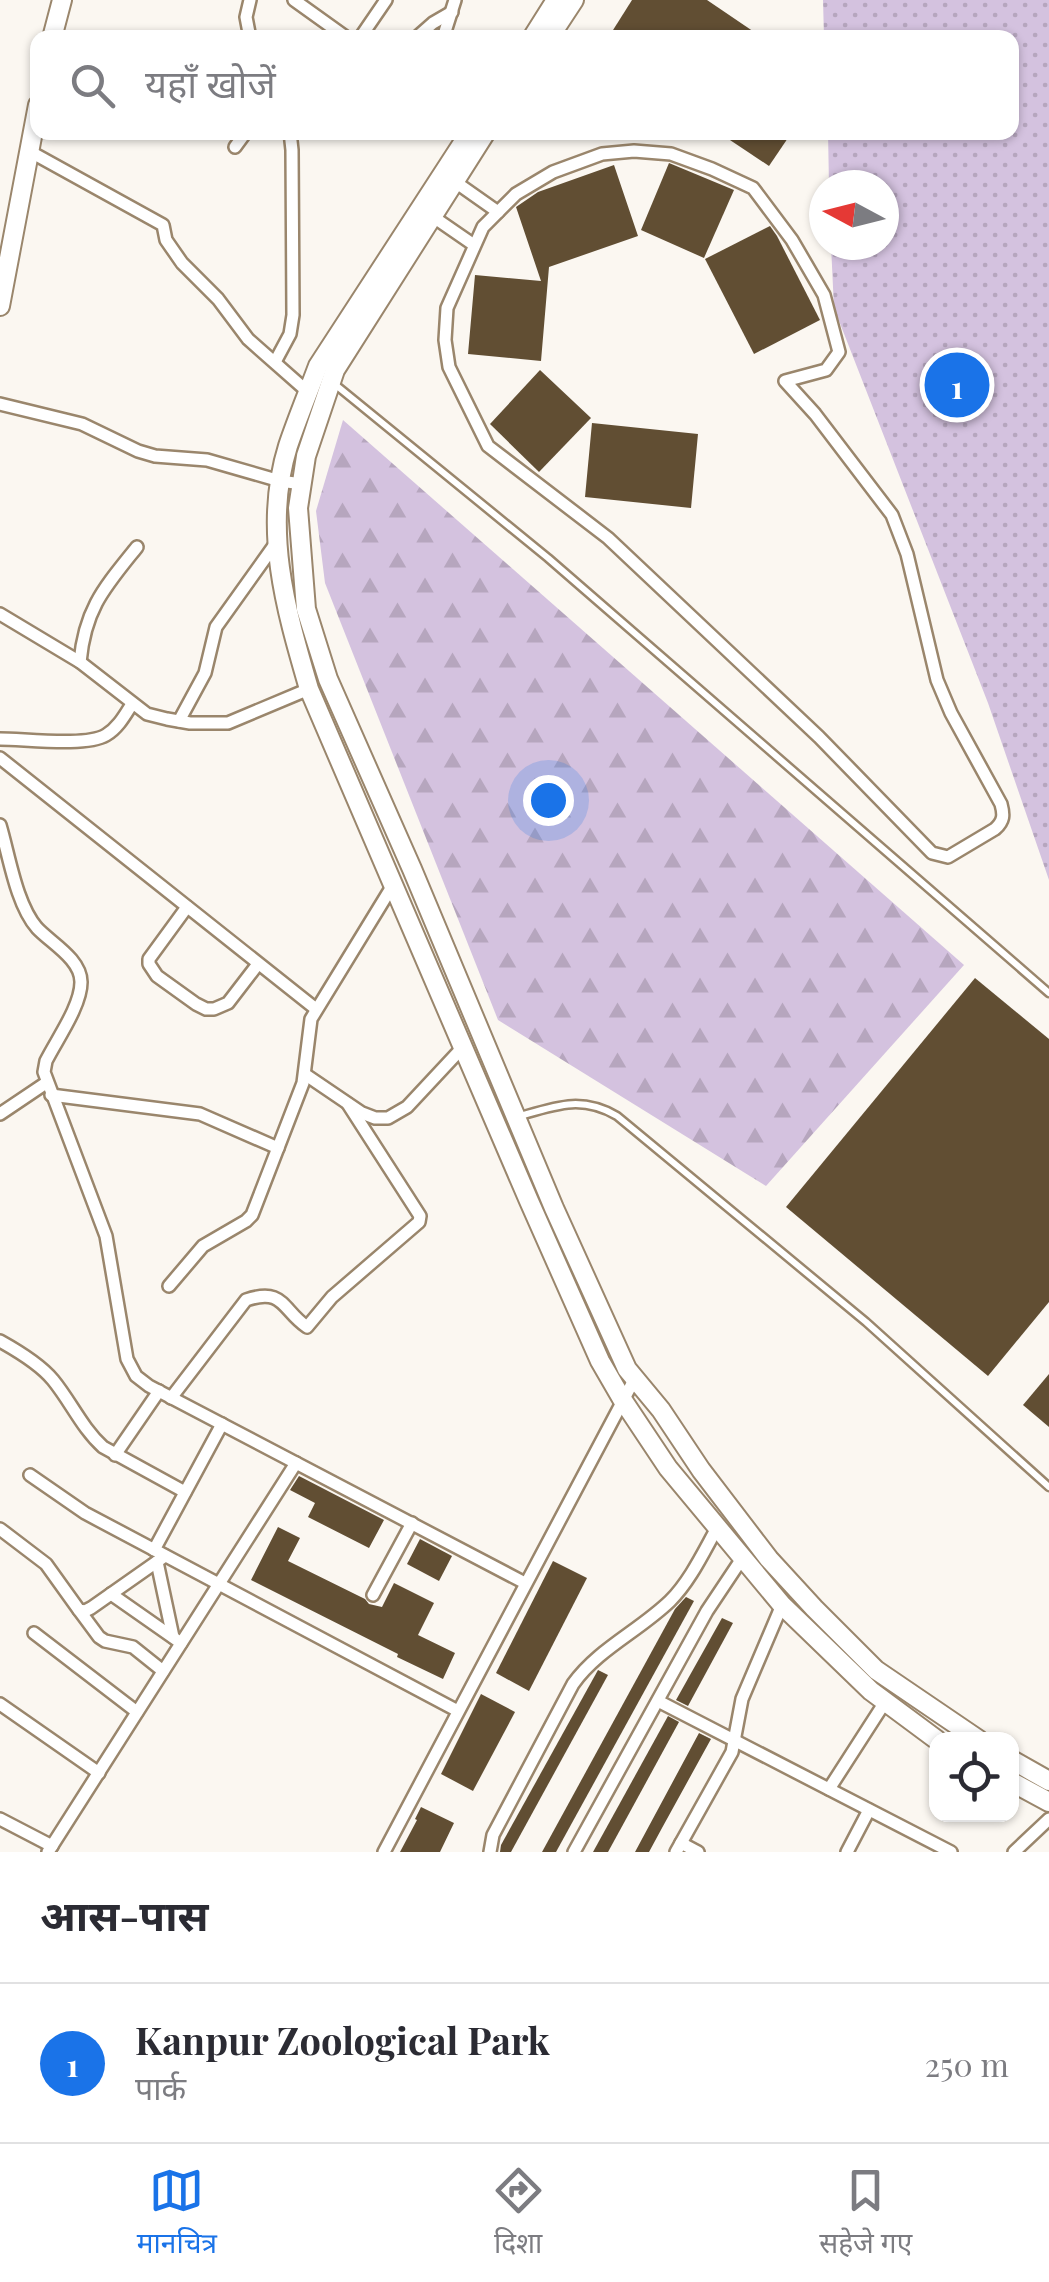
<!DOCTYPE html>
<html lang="hi">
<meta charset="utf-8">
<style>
body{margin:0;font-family:"Playfair Display","Noto Sans Devanagari",serif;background:#f7f7f7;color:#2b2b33}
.controls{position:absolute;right:30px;bottom:30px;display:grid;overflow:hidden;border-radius:20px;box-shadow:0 2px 8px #0004}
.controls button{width:90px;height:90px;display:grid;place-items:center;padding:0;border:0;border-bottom:2px solid #e1e1e2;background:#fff;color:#2b2b33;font:50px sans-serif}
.compass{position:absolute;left:809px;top:170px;width:90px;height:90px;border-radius:50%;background:#fff;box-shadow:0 2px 8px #0004;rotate:277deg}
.you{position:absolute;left:548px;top:800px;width:35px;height:35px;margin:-25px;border:8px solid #fff;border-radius:50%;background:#1a73e8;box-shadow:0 0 0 15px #1a73e833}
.badge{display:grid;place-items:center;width:65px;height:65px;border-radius:50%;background:#1a73e8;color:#fff;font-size:32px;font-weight:700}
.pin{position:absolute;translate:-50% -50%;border:5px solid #fff;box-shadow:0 2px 10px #0006}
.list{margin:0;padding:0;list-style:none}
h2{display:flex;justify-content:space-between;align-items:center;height:130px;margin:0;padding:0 40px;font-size:42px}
h2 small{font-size:32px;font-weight:400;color:#7c7c81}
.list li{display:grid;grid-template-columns:65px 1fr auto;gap:30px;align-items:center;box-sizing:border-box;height:160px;padding:0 40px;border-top:2px solid #e1e1e2}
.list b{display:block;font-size:38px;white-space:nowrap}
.list p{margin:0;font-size:32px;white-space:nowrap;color:#7c7c81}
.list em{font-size:32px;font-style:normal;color:#7c7c81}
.icon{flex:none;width:55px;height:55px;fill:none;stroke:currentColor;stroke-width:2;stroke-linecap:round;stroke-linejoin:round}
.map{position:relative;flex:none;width:1049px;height:1852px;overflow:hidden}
.search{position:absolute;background:#fff;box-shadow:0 2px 8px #0004;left:30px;right:30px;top:30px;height:110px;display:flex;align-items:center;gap:25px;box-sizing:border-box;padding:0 35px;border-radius:20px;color:#7c7c81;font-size:38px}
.sheet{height:290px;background:#fff}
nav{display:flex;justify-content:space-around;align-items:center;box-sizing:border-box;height:140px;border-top:2px solid #e1e1e2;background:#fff;font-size:28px;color:#7c7c81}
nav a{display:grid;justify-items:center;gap:5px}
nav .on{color:#1a73e8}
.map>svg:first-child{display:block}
.green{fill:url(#green-dots)}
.forest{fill:url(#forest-firs)}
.building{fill:#614e33}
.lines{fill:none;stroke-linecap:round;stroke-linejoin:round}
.lane-casing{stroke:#9a866c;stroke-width:11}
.street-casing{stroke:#9a866c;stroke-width:16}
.secondary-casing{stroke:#9a866c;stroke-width:22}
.lane{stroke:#fff;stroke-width:6}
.street{stroke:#fff;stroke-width:11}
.secondary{stroke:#fff;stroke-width:18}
</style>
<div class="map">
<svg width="1049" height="1852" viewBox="0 0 1049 1852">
<defs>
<pattern id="green-dots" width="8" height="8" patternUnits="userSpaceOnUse" patternTransform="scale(2.5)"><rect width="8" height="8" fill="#d4c2df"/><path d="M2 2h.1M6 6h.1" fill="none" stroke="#b6a6be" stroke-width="1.8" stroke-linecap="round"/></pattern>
<pattern id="forest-firs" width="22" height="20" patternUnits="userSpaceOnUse" patternTransform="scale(2.5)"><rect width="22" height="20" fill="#d4c2df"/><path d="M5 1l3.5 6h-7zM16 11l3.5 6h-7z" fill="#b6a6be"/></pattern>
</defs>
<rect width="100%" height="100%" fill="#fbf7f1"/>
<!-- green -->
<path class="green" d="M823 0H1049V880L988 703 834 308 831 245H884V185H829L828 133 1012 132V38L824 37Z"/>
<!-- forest -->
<path class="forest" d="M343 420 964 965 766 1186 498 1020 325 583 316 511Z"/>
<!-- building -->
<g class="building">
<path d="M632 0H707L763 38H608Z"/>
<path d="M718 132H792L769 166Z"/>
<path d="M669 163 734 190 704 258 641 230Z"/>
<path d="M614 165 638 236 549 267 541 361 468 354 475 275 541 281 516 207 538 192Z"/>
<path d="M770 226 777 236 820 320 754 354 705 259Z"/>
<path d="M540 370 591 418 539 472 490 424Z"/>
<path d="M592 423 698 434 691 508 585 497Z"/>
<path d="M975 978 1049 1039V1302L988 1376 786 1207Z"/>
<path d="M1049 1374V1427L1023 1405Z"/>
<path d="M299 1476 384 1520 369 1548 308 1517 315 1503 290 1490Z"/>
<path d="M278 1527 300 1538 288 1561 365 1599 369 1604 382 1607 394 1583 434 1603 418 1635 455 1653 443 1679 397 1657 398 1654 251 1580Z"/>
<path d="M420 1539 452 1556 439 1581 407 1564Z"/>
<path d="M553 1561 587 1578 529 1691 496 1673Z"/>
<path d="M686 1597 694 1601 556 1852H542L675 1609Z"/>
<path d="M722 1618 733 1623 688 1706 676 1700Z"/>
<path d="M598 1670 608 1675 511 1852H500L501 1845Z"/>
<path d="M481 1694 515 1712 473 1791 441 1774Z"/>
<path d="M668 1716 679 1722 631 1810 608 1852H593Z"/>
<path d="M699 1733 711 1739 662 1828 649 1852H635Z"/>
<path d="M421 1807 454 1823 440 1852H400L417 1820 415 1819Z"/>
</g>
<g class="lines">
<defs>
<g id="lane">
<path d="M332 382 548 558 1049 993"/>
<path d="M517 1117C555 1106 581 1095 617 1116L866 1322 1049 1487"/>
</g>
<g id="street">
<path d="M294 0 347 38"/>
<path d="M250 38 246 17 250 0"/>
<path d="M360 38 386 0"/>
<path d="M416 38 433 23 452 12"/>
<path d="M443 38 455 0"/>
<path d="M235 147 246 132"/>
<path d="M29 151 163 225 166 240 182 263 218 299 248 339 308 392"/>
<path d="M634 151 671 154 712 169 753 188 792 240 824 295 839 352 826 370 785 381 815 414 892 515 907 554 937 680 951 713 1001 804C1004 815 1004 821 995 829L948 857 932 853 819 737 608 538 488 446 449 367 445 340 447 308 483 227 516 194 553 172 602 154Z"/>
<path d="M454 181 498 212"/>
<path d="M432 216 474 245"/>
<path d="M275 362 290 334 293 315 292 150 290 132"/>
<path d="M0 404 82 424 138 451 155 456 207 460 280 481 302 484"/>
<path d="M0 614 80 662 147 714 167 719 190 723H228L309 689"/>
<path d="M80 662C85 608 105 587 137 547"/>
<path d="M179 721 205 673 216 627 276 543"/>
<path d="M0 739C25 739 86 747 106 735 118 728 125 715 132 704"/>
<path d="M0 758 316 1009"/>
<path d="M0 825C9 855 16 904 37 928 51 943 81 959 81 982 81 1006 57 1039 46 1061L44 1072 106 1236 127 1359 136 1376 149 1386 525 1583"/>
<path d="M187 907 149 959V964L157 976 196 1004 206 1009H214L228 1003 258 964"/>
<path d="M306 1075 362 1113 375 1118H388L407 1107 463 1047"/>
<path d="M51 1095 200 1114 278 1148"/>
<path d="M0 1114 46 1083"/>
<path d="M169 1286 203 1246 246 1221 252 1215 303 1083 311 1019 393 885"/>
<path d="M0 1341C18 1351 40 1364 53 1380 71 1402 82 1428 103 1447L185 1492"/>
<path d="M171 1398 246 1300C284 1287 282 1310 307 1327L332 1297 419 1222 420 1216 348 1104"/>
<path d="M115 1455 159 1391"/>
<path d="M30 1475 85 1513 458 1711"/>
<path d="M0 1529 46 1564 79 1610 85 1611 91 1608 165 1556"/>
<path d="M154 1550 222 1424"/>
<path d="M157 1562 173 1637"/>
<path d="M111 1594 181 1643"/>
<path d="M373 1595 412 1523"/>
<path d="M79 1610 99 1637 105 1641 133 1647 163 1671"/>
<path d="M34 1633 137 1712"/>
<path d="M658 1701 951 1852"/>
<path d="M0 1704 99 1773"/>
<path d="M829 1789 885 1702"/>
<path d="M0 1819 52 1846"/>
<path d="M681 1843 698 1852"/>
<path d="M48 1852 296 1463"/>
<path d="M384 1852 635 1378"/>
<path d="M490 1852 493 1835 573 1684C598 1649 639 1631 670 1601 690 1581 703 1553 717 1528"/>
<path d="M574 1852 707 1611 743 1557"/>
<path d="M676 1852 732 1752 742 1699 782 1605"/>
<path d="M847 1852 869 1810"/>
<path d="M1014 1852 1049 1819"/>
</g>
<g id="secondary">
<path d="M52 38 62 0"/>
<path d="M532 38 556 0"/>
<path d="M549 38 574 0"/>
<path d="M470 132 318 366C308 393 297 419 288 446 262 529 286 610 309 689L529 1201 600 1361 622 1399 668 1468 782 1605 871 1691 937 1740"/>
<path d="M486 132 335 370 306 456 298 508 306 609 328 679 412 869 554 1208 627 1369 661 1410 701 1470 769 1559 814 1608 876 1670 979 1740"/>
<path d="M0 306 38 105"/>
<path d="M1012 1760 1049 1781"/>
<path d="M1012 1782 1049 1802"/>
</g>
</defs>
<!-- lane casing -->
<use href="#lane" class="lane-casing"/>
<!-- street casing -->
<use href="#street" class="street-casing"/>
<!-- secondary casing -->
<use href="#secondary" class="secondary-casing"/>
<!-- lane -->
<use href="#lane" class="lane"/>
<!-- street -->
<use href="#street" class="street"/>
<!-- secondary -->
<use href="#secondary" class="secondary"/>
</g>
</svg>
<div class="controls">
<button><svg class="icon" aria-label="locate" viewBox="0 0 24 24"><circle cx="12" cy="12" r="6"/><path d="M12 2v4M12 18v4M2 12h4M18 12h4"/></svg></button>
</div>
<svg class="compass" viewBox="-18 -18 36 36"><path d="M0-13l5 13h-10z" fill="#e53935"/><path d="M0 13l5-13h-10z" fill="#7c7c81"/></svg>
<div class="you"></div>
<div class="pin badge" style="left:957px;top:385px">1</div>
<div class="search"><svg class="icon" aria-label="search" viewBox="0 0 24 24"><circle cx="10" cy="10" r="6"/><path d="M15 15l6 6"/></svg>यहाँ खोजें</div>
</div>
<section class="sheet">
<h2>आस-पास<small></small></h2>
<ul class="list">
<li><span class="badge">1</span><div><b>Kanpur Zoological Park</b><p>पार्क</p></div><em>250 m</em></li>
</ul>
</section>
<nav>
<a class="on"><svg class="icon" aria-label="map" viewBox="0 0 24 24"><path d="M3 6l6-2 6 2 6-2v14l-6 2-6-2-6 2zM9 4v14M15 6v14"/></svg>मानचित्र</a>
<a><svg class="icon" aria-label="directions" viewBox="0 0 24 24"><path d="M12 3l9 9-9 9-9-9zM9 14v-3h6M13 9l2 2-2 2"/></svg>दिशा</a>
<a><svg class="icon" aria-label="saved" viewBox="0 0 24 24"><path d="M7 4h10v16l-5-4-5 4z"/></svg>सहेजे गए</a>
</nav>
